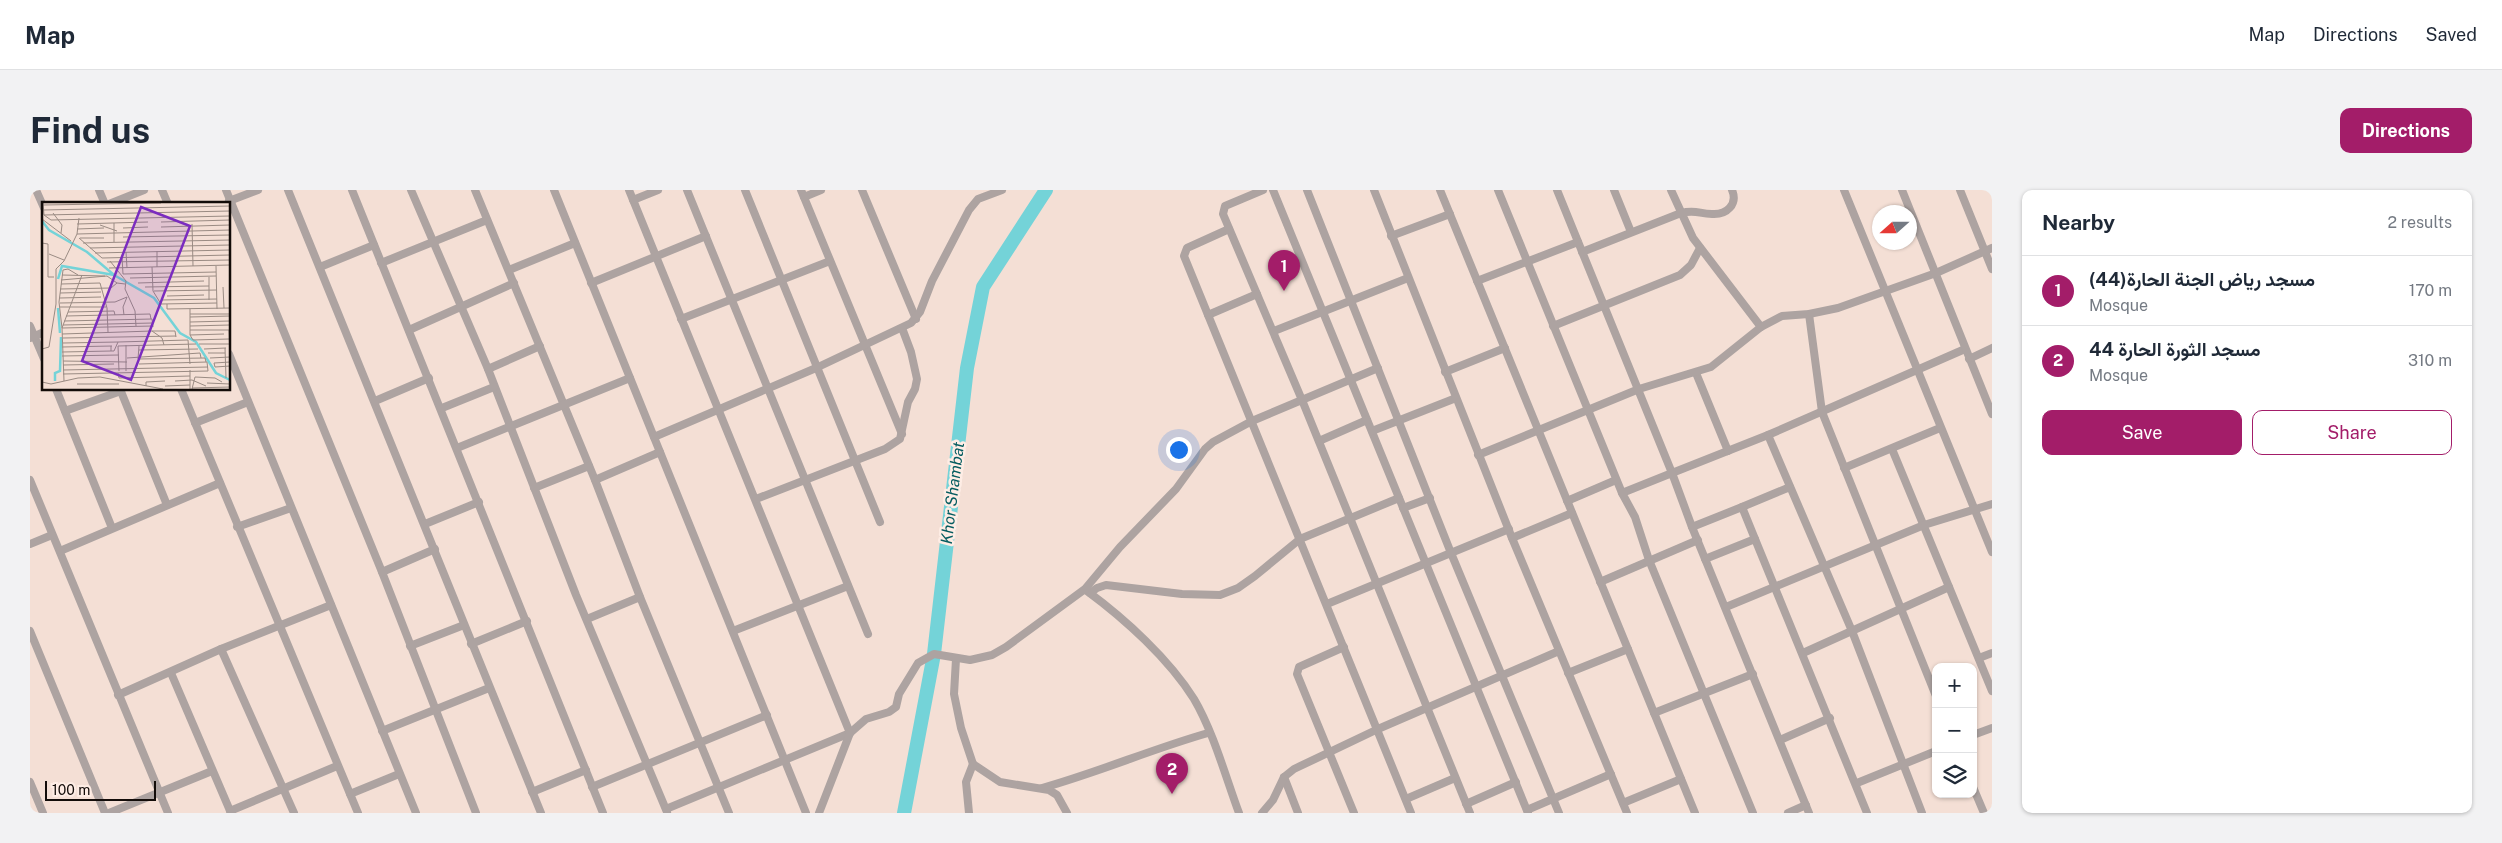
<!DOCTYPE html>
<meta charset="utf-8">
<style>
body{margin:0;font-family:"Public Sans",Vazirmatn,sans-serif;background:#f2f2f3;color:#1f2937}
.controls{position:absolute;right:15px;bottom:15px;display:grid;overflow:hidden;border-radius:10px;box-shadow:0 1px 4px #0004}
.controls button{width:45px;height:45px;display:grid;place-items:center;padding:0;border:0;border-bottom:1px solid #e0e1e3;background:#fff;color:#1f2937;font:25px sans-serif}
.compass{position:absolute;left:1842px;top:15px;width:45px;height:45px;border-radius:50%;background:#fff;box-shadow:0 1px 4px #0004;rotate:249deg}
.scale{position:absolute;left:15px;bottom:12px;width:111px;box-sizing:border-box;padding-left:5px;border:2px solid #130c09;border-top:0;font-size:14px;line-height:18px;white-space:nowrap;color:#130c09;-webkit-text-stroke:4px #feede5;paint-order:stroke}
.you{position:absolute;left:1148px;top:259px;width:18px;height:18px;margin:-12px;border:4px solid #fff;border-radius:50%;background:#1a73e8;box-shadow:0 0 0 8px #1a73e833}
.badge{display:grid;place-items:center;width:32px;height:32px;border-radius:50%;background:#a31d69;color:#fff;font-size:16px;font-weight:700}
.pin{position:absolute;translate:-50% -41px;filter:drop-shadow(0 1px 2px #0008)}
.pin::after{content:'';position:absolute;top:26px;width:18px;height:15px;background:inherit;clip-path:polygon(0 0,100% 0,50% 100%)}
.list{margin:0;padding:0;list-style:none}
h2{display:flex;justify-content:space-between;align-items:center;height:65px;margin:0;padding:0 20px;font-size:21px}
h2 small{font-size:16px;font-weight:400;color:#747a83}
.list li{display:grid;grid-template-columns:32px 1fr auto;gap:15px;align-items:center;box-sizing:border-box;height:70px;padding:0 20px;border-top:1px solid #e0e1e3}
.list b{display:block;font-size:19px;white-space:nowrap}
.list p{margin:0;font-size:16px;white-space:nowrap;color:#747a83}
.list em{font-size:16px;font-style:normal;color:#747a83}
.actions{display:flex;gap:10px;padding:15px 20px}
.actions a{flex:1;padding:11px 0;border:1px solid #a31d69;border-radius:10px;text-align:center;font-size:18px;color:#a31d69}
.actions .main{background:#a31d69;color:#fff}
.icon{flex:none;width:28px;height:28px;fill:none;stroke:currentColor;stroke-width:2;stroke-linecap:round;stroke-linejoin:round}
.map{position:relative;flex:none;width:1962px;height:623px;overflow:hidden;border-radius:10px}
header{display:flex;align-items:center;gap:30px;box-sizing:border-box;height:70px;padding:0 25px;background:#fff;border-bottom:1px solid #e0e1e3}
header strong{font-size:24px}
nav{display:flex;gap:28px;margin-inline-start:auto;font-size:18px}
.intro{display:flex;align-items:center;justify-content:space-between;box-sizing:border-box;height:120px;padding:0 30px}
h1{margin:0;font-size:35px}
.button{padding:12px 22px;border-radius:10px;background:#a31d69;color:#fff;font-size:18px;font-weight:700}
main{display:flex;gap:30px;padding:0 30px}
aside{flex:1;background:#fff;border-radius:10px;box-shadow:0 1px 4px #0004}
.map>svg:first-child{display:block}
.lines{fill:none;stroke-linecap:round;stroke-linejoin:round}
.river{stroke:#74d3d8;stroke-width:14}
.minor{stroke:#ada3a1;stroke-width:8}
.labels{text-anchor:middle;stroke-width:5;stroke-linejoin:round;paint-order:stroke}
.water-label{font-size:16px;font-style:italic;fill:#055c60;stroke:#feede5}
.inset-river{fill:none;stroke:#74d3d8;stroke-width:2.5}
.inset-road{fill:none;stroke:#9a8b83;stroke-width:1}
.view{fill:#7b2cbf;fill-opacity:0.15;stroke:#7b2cbf;stroke-width:2.5}
.inset-edge{fill:none;stroke:#130c09;stroke-width:2.5}
</style>
<header>
<strong>Map</strong>
<nav><a>Map</a><a>Directions</a><a>Saved</a></nav>
</header>
<div class="intro"><h1>Find us</h1><a class="button">Directions</a></div>
<main>
<div class="map">
<svg width="1962" height="623" viewBox="0 0 1962 623">
<rect width="100%" height="100%" fill="#f4dfd5"/>
<g class="lines">
<!-- river -->
<path class="river" d="M874 623 904 464 937 178 953 97 1016 0"/>
<!-- minor -->
<g class="minor">
<path d="M6 0 14 18"/>
<path d="M69 0 75 14"/>
<path d="M132 0 138 14"/>
<path d="M196 0 352 382 446 623"/>
<path d="M258 0 511 623"/>
<path d="M322 0 573 623"/>
<path d="M381 0 458 179 546 405 637 622"/>
<path d="M445 0 565 290 610 407 699 623"/>
<path d="M524 0 776 623"/>
<path d="M599 0 820 543 636 619"/>
<path d="M657 0 838 444"/>
<path d="M715 0 850 332"/>
<path d="M771 0 872 244"/>
<path d="M832 0 886 129"/>
<path d="M1233 0 1195 16 1193 24 1272 210 1440 623"/>
<path d="M1243 0 1498 623"/>
<path d="M1277 0 1421 363 1529 623"/>
<path d="M1344 0 1482 348 1597 623"/>
<path d="M1410 0 1665 623"/>
<path d="M1468 0 1592 303"/>
<path d="M1527 0 1642 283 1738 245 1935 159"/>
<path d="M1584 0 1601 42"/>
<path d="M1641 0 1663 48 1731 137"/>
<path d="M1814 0 1962 362"/>
<path d="M1872 0 1962 224"/>
<path d="M1930 0 1962 79"/>
<path d="M774 7 791 0"/>
<path d="M603 10 628 0"/>
<path d="M199 11 228 0"/>
<path d="M79 14 114 0"/>
<path d="M1199 39 1157 58 1154 66 1381 623"/>
<path d="M1361 46 1420 24"/>
<path d="M1552 62 1651 23C1666 19 1669 24 1682 24 1697 25 1708 14 1702 0"/>
<path d="M351 73 457 30"/>
<path d="M290 77 344 55"/>
<path d="M479 80 545 53"/>
<path d="M1447 91 1548 52"/>
<path d="M561 93 676 46"/>
<path d="M1779 124 1792 222 1906 506"/>
<path d="M1178 125 1227 104"/>
<path d="M651 129 800 71"/>
<path d="M0 136 14 169"/>
<path d="M1523 136 1650 85 1661 75 1670 58"/>
<path d="M379 140 484 93"/>
<path d="M1244 141 1378 88"/>
<path d="M0 148 14 142"/>
<path d="M199 164 386 623"/>
<path d="M1939 169 1962 158"/>
<path d="M458 179 510 156"/>
<path d="M1415 182 1475 158"/>
<path d="M1666 183 1698 261"/>
<path d="M26 199 82 338"/>
<path d="M90 199 137 315"/>
<path d="M151 199 328 623"/>
<path d="M345 211 399 188"/>
<path d="M412 218 464 197"/>
<path d="M35 221 91 201"/>
<path d="M165 233 218 212"/>
<path d="M1342 241 1426 208"/>
<path d="M1738 245 1822 441 1892 623"/>
<path d="M624 247 786 178 881 133 890 122 902 91 939 20 948 9 972 0"/>
<path d="M1289 251 1337 230"/>
<path d="M427 258 600 188"/>
<path d="M1862 259 1962 501"/>
<path d="M1448 265 1609 199 1681 177 1731 137 1752 126 1779 124 1808 118 1906 83 1962 58"/>
<path d="M1814 278 1910 238"/>
<path d="M0 290 138 623"/>
<path d="M565 290 630 262"/>
<path d="M504 298 559 276"/>
<path d="M726 309 855 259 870 249 878 212 885 199 887 189 881 162 872 138"/>
<path d="M1537 311 1586 290"/>
<path d="M1712 317 1760 297"/>
<path d="M1373 318 1400 308"/>
<path d="M395 334 449 312"/>
<path d="M207 337 261 318"/>
<path d="M1662 337 1779 623"/>
<path d="M1482 348 1542 323"/>
<path d="M1725 349 1837 623"/>
<path d="M0 354 22 345"/>
<path d="M30 361 190 293"/>
<path d="M1675 369 1725 349 1712 317 1662 337 1642 283 1592 303 1605 327 1619 370 1723 623"/>
<path d="M352 382 405 359"/>
<path d="M1570 392 1668 350"/>
<path d="M1057 401C1095 429 1139 469 1164 509 1183 541 1196 588 1209 623"/>
<path d="M1060 403 1067 398 1076 395 1152 404 1190 405 1208 398 1225 386 1270 349 1369 308"/>
<path d="M1297 414 1479 339"/>
<path d="M1696 417 1894 335 1962 314"/>
<path d="M557 429 610 407"/>
<path d="M0 441 75 623"/>
<path d="M703 441 818 396"/>
<path d="M441 454 497 431"/>
<path d="M380 456 434 435"/>
<path d="M1314 457 1269 477 1267 484 1324 623"/>
<path d="M191 459 264 623"/>
<path d="M1773 463 1919 397"/>
<path d="M1949 468 1962 463"/>
<path d="M926 469 924 504 931 538 943 574 970 592 1019 600 1027 605 1037 623"/>
<path d="M141 483 201 623"/>
<path d="M1538 483 1598 459"/>
<path d="M88 505 191 459 301 415"/>
<path d="M1624 523 1723 484"/>
<path d="M352 541 459 498"/>
<path d="M1943 545 1962 538"/>
<path d="M1750 550 1800 528"/>
<path d="M1254 587 1268 623"/>
<path d="M0 592 13 623"/>
<path d="M1827 593 1906 561"/>
<path d="M562 597 737 525"/>
<path d="M1943 597 1954 623"/>
<path d="M1012 598C1069 582 1122 559 1178 543"/>
<path d="M502 602 556 580"/>
<path d="M320 604 369 584"/>
<path d="M1376 609 1425 588"/>
<path d="M1593 613 1651 589"/>
<path d="M1436 614 1486 592"/>
<path d="M1497 620 1581 584"/>
<path d="M200 621 307 576"/>
<path d="M79 623 182 581"/>
<path d="M789 623 820 543 836 529 859 522 866 517 869 504 888 473 904 464 940 470 962 465 976 457 1055 399 1090 357 1146 299 1175 259 1183 252 1222 231 1348 178"/>
<path d="M939 623 936 592 943 574"/>
<path d="M1232 623 1243 610 1254 587 1264 579 1348 539 1529 461"/>
<path d="M1758 623 1776 615"/>
</g>
</g>
<g class="labels">
<!-- water labels -->
<g class="water-label">
<text transform="translate(922 303) rotate(-83)" y="6">Khor Shambat</text>
</g>
</g>
<!-- overview -->
<g transform="translate(12 12)">
<rect width="188" height="188" fill="#f4dfd5"/>
<path class="inset-river" d="M0 19 7 28 45 50 72 73 112 96 138 131 154 140 174 171 188 178M16 77 20 64 72 73M16 106 18 131M13 179V171L18 169 19 135"/>
<path class="inset-road" d="M1 1 2 13 9 18 188 14M1 3 119 1M1 8 188 4M11 11 20 23 19 31M2 13 188 9M37 16 35 32 188 28M0 17 29 39M119 20 188 18M72 21V40M35 22 106 20M150 22 151 64M58 23 75 29M119 25 188 23M81 26 106 25M35 27 62 26M81 35 188 33M37 36 60 56 188 53M38 36H62M0 41 6 42V75H12M41 41 188 38M48 46 188 43M115 49V65M84 50 85 66M53 51 188 48M7 52 22 58M80 55 81 72 174 70M68 59 84 79 83 87 93 109 94 124M65 60 188 58M174 64 175 107M110 65 111 89 119 102 175 101M67 66 188 63M20 73 63 74M36 73 26 67 21 68 17 100 20 126 111 124M167 75V98M88 76 174 74M19 78 65 74 75 81M96 81 162 79M19 82 58 81 65 106 66 130M103 85 167 84M181 85 182 106M18 87 69 86 75 81 83 82M112 89 175 88M18 91 59 90M125 94 162 93M18 96 59 95M119 98 175 97M18 101 73 100 85 95M125 102V107L188 106M18 105H64M148 107V133L182 132M26 110 72 109 73 113M148 112H188M82 113 81 105 85 95M24 114 108 112 109 117M148 115 188 114M22 119 110 117 111 125M148 120 188 119M21 123 111 121M148 124 188 123M148 128H188M187 128 188 155M110 129H133L134 135M20 132 110 129 120 136 122 143M148 133 151 138 187 137M21 136 134 134M76 140 146 138 148 162M21 141 76 140 72 149H69V144M157 142H187M84 143V169M97 144 96 157 163 156 164 160M20 145 70 144M183 146 184 176M0 147 7 145 14 102V67L22 59 35 32M162 147 184 146M97 148 156 147M20 150 69 149M166 151H183M20 154 77 153M85 156 158 151 159 156M168 156 188 155M21 159 85 160M188 160 172 161 173 165 188 164M21 163 72 162M21 168 166 165M77 169 76 144 154 142M76 171 77 176 148 174M21 172 166 169 165 160 97 162M22 179 20 126 40 73M133 179 150 178 164 184M0 180 9 182 36 176 58 175 121 187M165 181 188 182M35 182H77M104 184V180L123 179M123 184 148 183M150 186 188 185M148 187V168M150 187 153 175 173 176 180 180"/>
<path class="view" d="M99 5 148 24 89 178 40 159Z"/>
<rect width="188" height="188" class="inset-edge"/>
</g>
</svg>
<div class="controls">
<button>+</button>
<button>−</button>
<button><svg class="icon" aria-label="layers" viewBox="0 0 24 24"><path d="M12 4l9 5-9 5-9-5zM3 14l9 5 9-5"/></svg></button>
</div>
<svg class="compass" viewBox="-18 -18 36 36"><path d="M0-13l5 13h-10z" fill="#e53935"/><path d="M0 13l5-13h-10z" fill="#747a83"/></svg>
<div class="scale">100 m</div>
<div class="you"></div>
<div class="pin badge" style="left:1254px;top:101px">1</div>
<div class="pin badge" style="left:1142px;top:604px">2</div>
</div>
<aside>
<h2>Nearby<small>2 results</small></h2>
<ul class="list">
<li><span class="badge">1</span><div><b>مسجد رياض الجنة الحارة(44)</b><p>Mosque</p></div><em>170 m</em></li>
<li><span class="badge">2</span><div><b>مسجد الثورة الحارة 44</b><p>Mosque</p></div><em>310 m</em></li>
</ul>
<div class="actions"><a class="main">Save</a><a>Share</a></div>
</aside>
</main>
